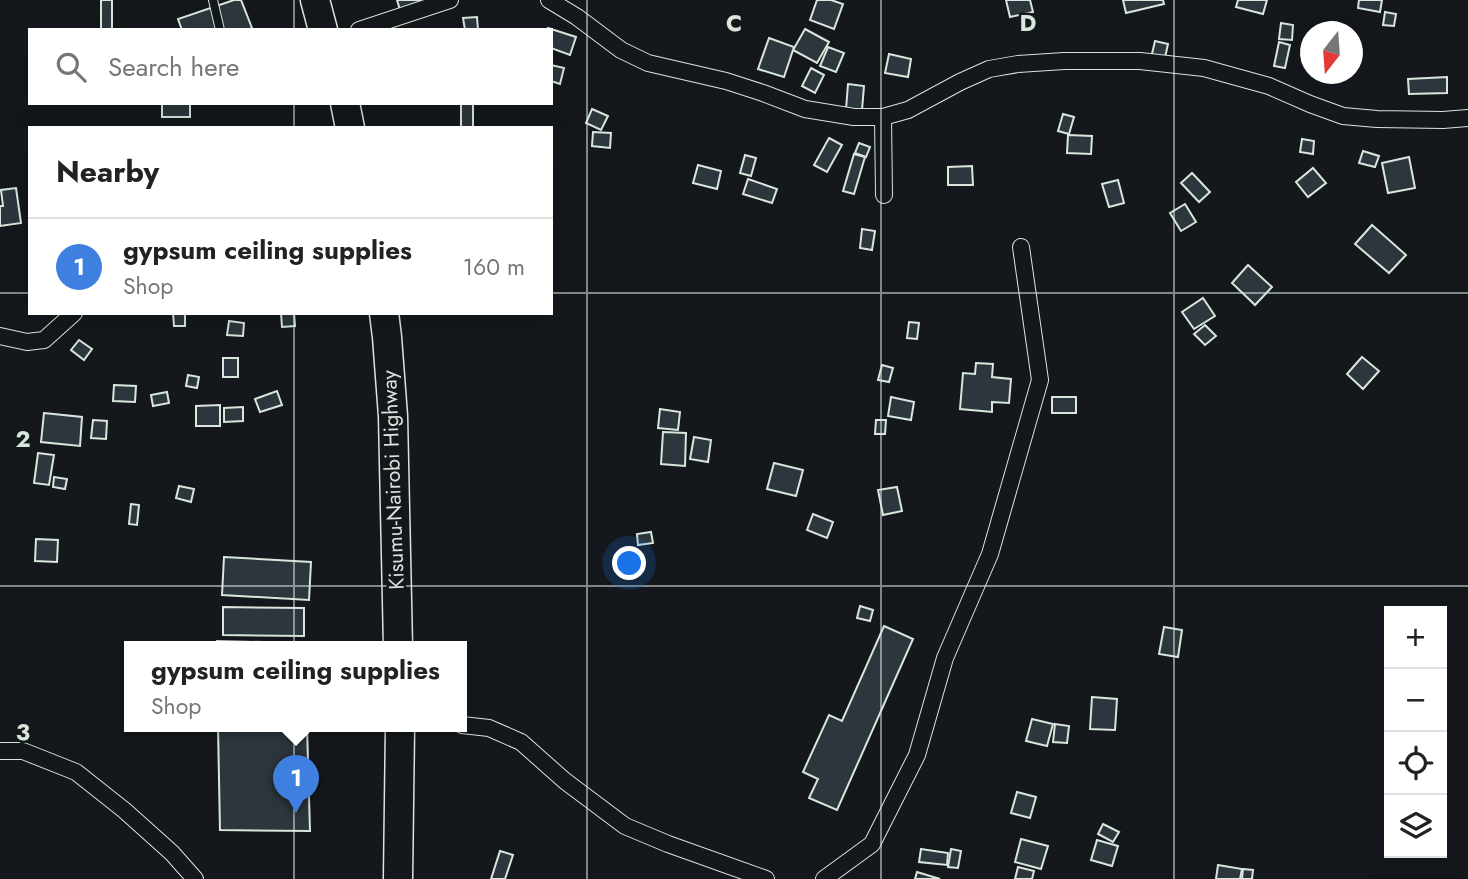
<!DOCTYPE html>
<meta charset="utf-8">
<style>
body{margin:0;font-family:Jost,sans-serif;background:#f2f2f2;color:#222}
.controls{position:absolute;right:21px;bottom:21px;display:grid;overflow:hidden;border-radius:0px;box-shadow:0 7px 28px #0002}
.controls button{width:63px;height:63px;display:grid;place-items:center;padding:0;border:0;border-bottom:2px solid #e0e0e0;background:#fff;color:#222;font:35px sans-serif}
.compass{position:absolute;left:1300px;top:21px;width:63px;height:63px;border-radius:50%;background:#fff;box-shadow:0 7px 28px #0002;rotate:197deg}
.you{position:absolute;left:630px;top:564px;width:24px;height:24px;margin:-18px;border:5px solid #fff;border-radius:50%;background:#1a73e8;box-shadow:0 0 0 10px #1a73e833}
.badge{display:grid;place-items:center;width:46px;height:46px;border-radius:50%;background:#db2777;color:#fff;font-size:23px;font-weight:700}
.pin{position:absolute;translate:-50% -58px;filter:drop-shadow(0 2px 4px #0008)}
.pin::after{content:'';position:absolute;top:37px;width:24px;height:21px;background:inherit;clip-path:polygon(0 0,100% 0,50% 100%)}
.popup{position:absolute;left:124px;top:641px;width:343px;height:91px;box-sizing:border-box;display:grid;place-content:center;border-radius:0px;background:#fff;filter:drop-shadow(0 2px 5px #0005);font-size:23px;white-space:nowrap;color:#767676}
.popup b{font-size:26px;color:#222}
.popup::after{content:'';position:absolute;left:50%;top:100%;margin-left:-14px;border:14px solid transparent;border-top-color:#fff}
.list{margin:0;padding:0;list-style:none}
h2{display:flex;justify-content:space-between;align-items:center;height:91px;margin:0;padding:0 28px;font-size:30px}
h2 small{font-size:23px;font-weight:400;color:#767676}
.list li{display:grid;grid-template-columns:46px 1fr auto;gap:21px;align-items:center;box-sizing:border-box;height:98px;padding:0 28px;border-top:2px solid #e0e0e0}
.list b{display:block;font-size:26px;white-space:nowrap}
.list p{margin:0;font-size:23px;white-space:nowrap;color:#767676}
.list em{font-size:23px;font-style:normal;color:#767676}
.icon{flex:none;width:38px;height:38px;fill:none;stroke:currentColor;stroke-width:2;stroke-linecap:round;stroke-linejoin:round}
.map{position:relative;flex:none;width:1468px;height:879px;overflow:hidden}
.search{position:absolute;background:#fff;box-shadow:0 7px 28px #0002;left:28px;top:28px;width:525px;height:77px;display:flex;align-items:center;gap:18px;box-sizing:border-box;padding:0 24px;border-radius:0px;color:#767676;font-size:26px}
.panel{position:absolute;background:#fff;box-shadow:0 7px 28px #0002;left:28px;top:126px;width:525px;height:189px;border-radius:0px}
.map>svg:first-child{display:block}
.building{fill:#2c363c;stroke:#d8e6dc;stroke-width:2}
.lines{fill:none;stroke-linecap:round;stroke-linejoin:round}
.lane-casing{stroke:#d8e6dc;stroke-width:10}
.street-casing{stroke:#d8e6dc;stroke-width:18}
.highway-casing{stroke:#d8e6dc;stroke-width:31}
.lane{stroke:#14181c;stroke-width:8}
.street{stroke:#14181c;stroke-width:16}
.highway{stroke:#14181c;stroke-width:28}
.grid{fill:none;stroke:#d8e6dc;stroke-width:2;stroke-opacity:0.55}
.labels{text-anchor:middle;stroke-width:5;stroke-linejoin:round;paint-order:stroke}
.street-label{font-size:21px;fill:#d8e6dc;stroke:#14181c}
.grid-label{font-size:23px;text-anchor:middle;font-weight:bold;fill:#d8e6dc;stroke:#14181c;stroke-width:5;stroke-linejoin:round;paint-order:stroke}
</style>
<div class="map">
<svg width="1468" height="879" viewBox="0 0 1468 879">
<rect width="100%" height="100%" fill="#14181c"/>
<!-- building -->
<g class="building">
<rect x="101" y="0" width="11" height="30"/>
<path d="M234 0H241L252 28 248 30H182L178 19Z"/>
<path d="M397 0H425L400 10Z"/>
<path d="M817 0H831L843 4 834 29 810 20Z"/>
<path d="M1006 0H1030L1033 12 1010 17Z"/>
<path d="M1123 0H1163L1164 4 1126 13Z"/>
<path d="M1238 0H1267L1263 14 1236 7Z"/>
<path d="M1359 0H1382L1380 12 1358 8Z"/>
<path d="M1385 12 1396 14 1394 26 1383 25Z"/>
<path d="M477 17 478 30H465L463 18Z"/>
<path d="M1281 23 1293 25 1292 40 1279 39Z"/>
<path d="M548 28 576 37 570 55 551 48V30H548Z"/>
<path d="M805 29 829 42 817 63 793 50Z"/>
<path d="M769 38 794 47 784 77 758 69Z"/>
<path d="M1155 41 1168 44 1164 62 1151 58Z"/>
<path d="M1279 42 1290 45 1285 68 1274 66Z"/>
<path d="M828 47 844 53 836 72 820 66Z"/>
<path d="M889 54 911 59 908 77 885 73Z"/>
<path d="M551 65 564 68 560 84 551 81Z"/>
<path d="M811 68 824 75 815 93 802 86Z"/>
<path d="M1447 77V93L1409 94 1408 79Z"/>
<path d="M848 84 864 86 862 110 846 109Z"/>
<rect x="162" y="103" width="28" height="14"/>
<rect x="461" y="103" width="12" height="25"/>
<path d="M592 109 608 116 601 130 586 123Z"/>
<path d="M1063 114 1074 117 1069 134 1058 131Z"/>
<path d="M593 132 611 133 610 148 592 146Z"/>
<path d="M1068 135 1092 136 1091 154 1067 153Z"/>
<path d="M829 138 842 145 827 172 814 165Z"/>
<path d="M1302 139 1314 141 1313 154 1300 152Z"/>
<path d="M859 143 870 147 866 157 855 153Z"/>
<path d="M1363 151 1379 156 1375 167 1359 163Z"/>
<path d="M854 154 865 157 854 194 843 191Z"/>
<path d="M745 155 756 158 751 176 740 173Z"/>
<path d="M1409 157 1415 188 1388 193 1382 163Z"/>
<path d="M698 165 721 171 717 189 693 183Z"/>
<path d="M972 166 973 185H948V167Z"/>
<path d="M1313 168 1326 183 1308 197 1296 182Z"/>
<path d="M1192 173 1210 192 1199 202 1181 183Z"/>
<path d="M748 179 777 189 772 203 743 194Z"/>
<path d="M1118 180 1124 203 1109 207 1102 184Z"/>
<path d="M16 188 21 223 0 226V206H3L1 190Z"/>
<path d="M1185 204 1196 222 1181 231 1170 213Z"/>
<path d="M1372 225 1406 255 1389 273 1355 244Z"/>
<path d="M862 229 875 231 872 250 860 248Z"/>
<path d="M1248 265 1272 287 1255 305 1232 283Z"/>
<path d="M1203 298 1215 316 1194 329 1182 312Z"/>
<path d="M173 313H185V326H174Z"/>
<path d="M281 313H294L295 326 282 327Z"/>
<path d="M229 321 244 323 243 336 227 335Z"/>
<path d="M909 322 919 323 917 339 907 338Z"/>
<path d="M1205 325 1216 336 1205 345 1194 334Z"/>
<path d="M79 340 92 349 84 360 71 350Z"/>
<path d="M1362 357 1379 371 1363 389 1347 374Z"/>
<rect x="223" y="358" width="15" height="19"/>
<path d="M976 363 993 364 992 377 1011 379 1009 403 992 402V412L960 409 963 373 975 374Z"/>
<path d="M882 365 893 368 889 382 878 380Z"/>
<path d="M188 375 199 377 197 388 186 386Z"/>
<path d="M114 385 136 386 135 402 113 401Z"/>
<path d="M277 391 282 405 260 412 255 399Z"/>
<path d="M167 392 169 403 153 406 151 395Z"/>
<path d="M891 397 914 402 911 420 888 416Z"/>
<rect x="1052" y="397" width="24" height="16"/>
<path d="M220 405V426H196V406Z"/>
<path d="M243 407V421L224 422V408Z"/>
<path d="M660 409 680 412 678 430 658 428Z"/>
<path d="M44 413 82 417 80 446 41 442Z"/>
<path d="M93 420 107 421 106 439 91 438Z"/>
<path d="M876 420H886L885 434H875Z"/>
<path d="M663 432 686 433 685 466 661 464Z"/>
<path d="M694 437 711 440 708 462 690 459Z"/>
<path d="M38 453 54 455 49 485 34 483Z"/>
<path d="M774 463 803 470 796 496 767 489Z"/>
<path d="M54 477 67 479 65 489 53 487Z"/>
<path d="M179 486 194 489 191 502 176 498Z"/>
<path d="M897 487 902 511 883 515 878 490Z"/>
<path d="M131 504 139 505 137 525 129 524Z"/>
<path d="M813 514 833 522 827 538 807 530Z"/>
<path d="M651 532 653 543 638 545 637 534Z"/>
<path d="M36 539 58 540 57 562 35 561Z"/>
<path d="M224 557 311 562 309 600 222 595Z"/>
<path d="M860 606 873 610 870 621 857 618Z"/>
<path d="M223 607 304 608V636L223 635Z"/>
<path d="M884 626 913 639 837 810 809 798 818 779 803 772 829 715 842 721Z"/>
<path d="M1164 627 1182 630 1178 657 1159 654Z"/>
<path d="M217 641 306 643V647H217Z"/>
<path d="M1092 697 1117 699 1115 730 1090 729Z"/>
<path d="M1032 719 1053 724 1047 746 1026 741Z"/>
<path d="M1055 724 1069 726 1067 743 1053 742Z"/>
<path d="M218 727H307L310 831 220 830Z"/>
<path d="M1017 792 1036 797 1030 818 1011 813Z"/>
<path d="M1103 824 1119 832 1113 842 1098 834Z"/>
<path d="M1021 839 1048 846 1041 869 1015 862Z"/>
<path d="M1097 840 1118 846 1112 866 1091 860Z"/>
<path d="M921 849 948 853 947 865 919 862Z"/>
<path d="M951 849 961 851 958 868 948 867Z"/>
<path d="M500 851 513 855 505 879H491Z"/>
<path d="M1218 865 1242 869 1240 879H1216Z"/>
<path d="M1018 867 1034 871 1032 879H1015Z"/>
<path d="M1243 869 1253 870 1252 879H1242Z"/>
<path d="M917 872 940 879H915Z"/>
</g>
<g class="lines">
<defs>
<path id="lane" d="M213 0 220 30"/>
<g id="street">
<path d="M549 0 577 17 621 50 648 63 726 81 763 93 805 109 854 117H883L908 110 960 82 989 69 1018 64 1064 61H1140L1204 68 1269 86 1310 104 1343 116 1377 119 1443 120 1468 118"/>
<path d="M359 30 450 0"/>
<path d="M883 117 884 195"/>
<path d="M0 336 27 342 44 340 74 313"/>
<path d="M462 725 489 728 521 742 565 781 625 826 668 844 766 879"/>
<path d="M0 751H23L76 772 124 810 172 853 195 879"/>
<path d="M824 879 872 844 917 755 945 658 990 554 1040 380 1021 247"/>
</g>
<g id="highway">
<path d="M315 0 323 30"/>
<path d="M345 103 350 128"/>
<path d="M384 313 387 337 393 416 398 647"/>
<path d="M398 879 400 727"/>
</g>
</defs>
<!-- lane casing -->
<use href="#lane" class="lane-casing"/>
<!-- street casing -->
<use href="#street" class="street-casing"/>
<!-- highway casing -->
<use href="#highway" class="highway-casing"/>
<!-- lane -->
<use href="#lane" class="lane"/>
<!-- street -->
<use href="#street" class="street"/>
<!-- highway -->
<use href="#highway" class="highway"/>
</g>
<!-- grid -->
<path class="grid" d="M294 0V30M587 0V879M881 0V879M1174 0V879M294 103V128M0 293H30M551 293H1468M294 313V879M0 586H1468"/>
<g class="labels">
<!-- street labels -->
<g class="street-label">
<text transform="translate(393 480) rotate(-92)" y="7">Kisumu-Nairobi Highway</text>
</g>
</g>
<g class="grid-label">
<text x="734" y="31">C</text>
<text x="1028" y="31">D</text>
<text x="23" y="447">2</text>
<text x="23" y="740">3</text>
</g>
</svg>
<div class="controls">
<button>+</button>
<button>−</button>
<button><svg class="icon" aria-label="locate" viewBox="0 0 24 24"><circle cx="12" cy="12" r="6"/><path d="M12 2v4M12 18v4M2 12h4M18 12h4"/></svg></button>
<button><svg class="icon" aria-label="layers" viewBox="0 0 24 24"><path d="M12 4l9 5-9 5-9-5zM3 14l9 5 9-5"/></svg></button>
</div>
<svg class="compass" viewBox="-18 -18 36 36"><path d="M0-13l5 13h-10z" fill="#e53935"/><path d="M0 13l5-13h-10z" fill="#767676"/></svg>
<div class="you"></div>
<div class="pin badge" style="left:296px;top:813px;background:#3f7fe0">1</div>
<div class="popup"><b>gypsum ceiling supplies</b>Shop</div>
<div class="search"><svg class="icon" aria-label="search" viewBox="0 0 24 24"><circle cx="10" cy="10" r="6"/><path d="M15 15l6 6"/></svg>Search here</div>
<section class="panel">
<h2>Nearby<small></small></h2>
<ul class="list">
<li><span class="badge" style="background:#3f7fe0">1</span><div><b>gypsum ceiling supplies</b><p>Shop</p></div><em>160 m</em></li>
</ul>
</section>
</div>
